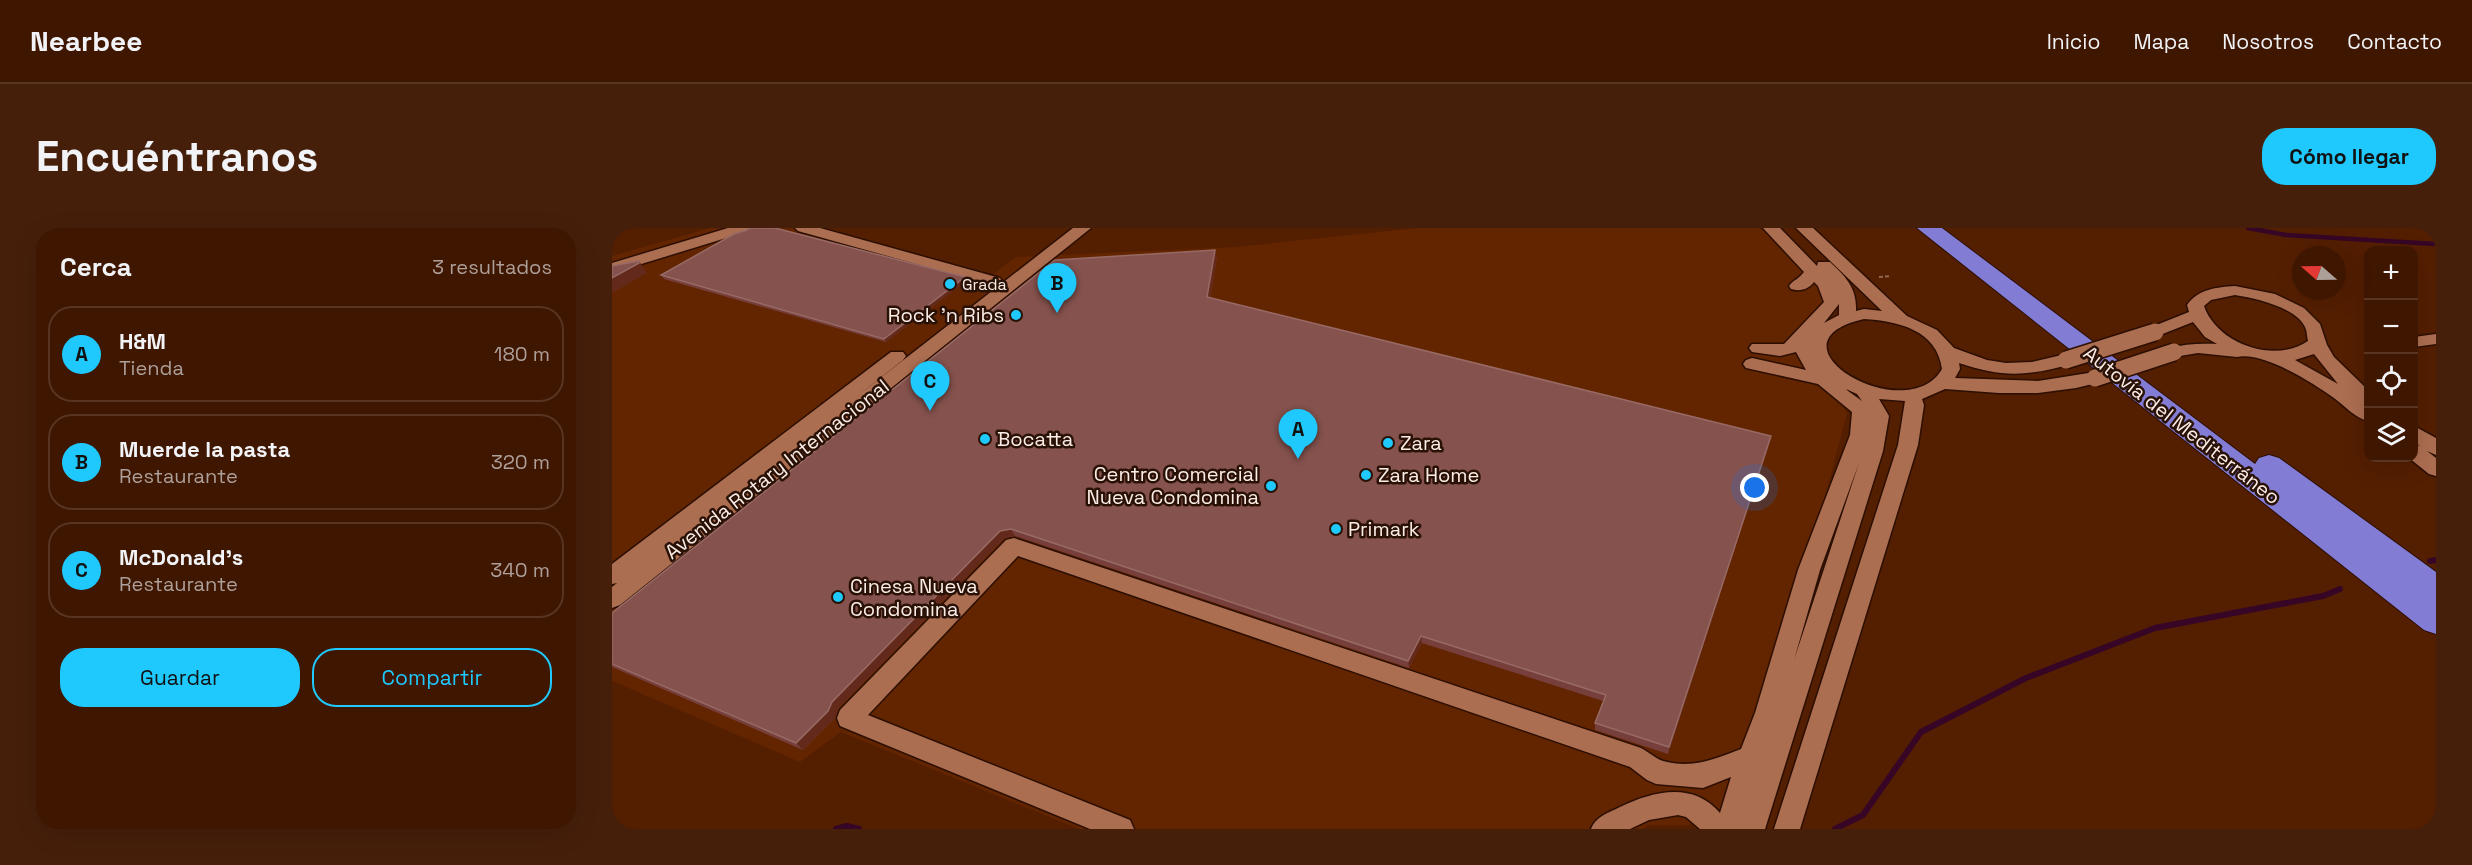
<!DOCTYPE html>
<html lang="es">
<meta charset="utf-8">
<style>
body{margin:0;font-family:"Space Grotesk",sans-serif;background:#461f0a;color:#f1f3f6}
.controls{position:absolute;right:18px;top:18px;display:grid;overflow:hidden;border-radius:12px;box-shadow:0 6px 24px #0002}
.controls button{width:54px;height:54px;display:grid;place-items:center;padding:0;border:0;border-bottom:2px solid #583522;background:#3f1600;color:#f1f3f6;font:30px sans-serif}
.compass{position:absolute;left:1680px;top:18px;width:54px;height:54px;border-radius:50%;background:#3f1600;box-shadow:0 6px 24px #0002;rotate:290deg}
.you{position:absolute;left:1143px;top:260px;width:21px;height:21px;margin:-15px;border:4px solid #fff;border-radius:50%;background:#1a73e8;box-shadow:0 0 0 9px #1a73e833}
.badge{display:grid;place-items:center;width:39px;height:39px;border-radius:50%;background:#1fc9fd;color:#111;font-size:20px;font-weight:700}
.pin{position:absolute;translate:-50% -50px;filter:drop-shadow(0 2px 3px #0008)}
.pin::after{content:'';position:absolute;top:32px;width:21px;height:18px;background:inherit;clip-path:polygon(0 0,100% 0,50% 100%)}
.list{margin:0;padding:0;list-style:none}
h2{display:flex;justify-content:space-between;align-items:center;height:78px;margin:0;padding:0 24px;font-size:26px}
h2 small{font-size:20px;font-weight:400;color:#ad9f99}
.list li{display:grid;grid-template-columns:39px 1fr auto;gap:18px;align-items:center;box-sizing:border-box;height:96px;margin:0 12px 12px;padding:0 12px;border:2px solid #583522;border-radius:24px}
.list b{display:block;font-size:22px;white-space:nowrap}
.list p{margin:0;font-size:20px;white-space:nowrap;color:#ad9f99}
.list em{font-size:20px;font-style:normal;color:#ad9f99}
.actions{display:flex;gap:12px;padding:18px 24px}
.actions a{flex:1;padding:14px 0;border:2px solid #1fc9fd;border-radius:24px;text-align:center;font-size:21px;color:#1fc9fd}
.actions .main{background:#1fc9fd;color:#111}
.icon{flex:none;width:33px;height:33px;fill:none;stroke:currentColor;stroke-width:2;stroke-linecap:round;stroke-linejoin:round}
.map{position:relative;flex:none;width:1824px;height:601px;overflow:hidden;border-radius:24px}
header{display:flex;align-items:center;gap:36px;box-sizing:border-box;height:84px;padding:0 30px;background:#3f1600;border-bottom:2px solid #583522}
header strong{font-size:28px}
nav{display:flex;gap:33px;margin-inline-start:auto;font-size:21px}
.intro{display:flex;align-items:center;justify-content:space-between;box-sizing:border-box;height:144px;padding:0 36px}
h1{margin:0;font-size:42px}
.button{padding:15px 27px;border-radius:24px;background:#1fc9fd;color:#111;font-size:21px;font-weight:700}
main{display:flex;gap:36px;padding:0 36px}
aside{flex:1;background:#3f1600;border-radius:24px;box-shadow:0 6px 24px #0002}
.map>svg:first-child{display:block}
.built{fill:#632500}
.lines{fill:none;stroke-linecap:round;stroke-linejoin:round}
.stream-far1{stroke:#370626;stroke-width:4.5}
.stream{stroke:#370626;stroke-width:6}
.minor-casing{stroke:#2c0f02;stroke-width:3}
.highway-casing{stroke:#2c0f02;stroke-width:2}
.path{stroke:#906853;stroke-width:2;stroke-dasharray:4 2;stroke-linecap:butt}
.minor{fill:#ac6e51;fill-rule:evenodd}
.highway{fill:#837cd5;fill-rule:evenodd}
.minor-bridge-casing{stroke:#2c0f02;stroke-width:20;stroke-linecap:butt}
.minor-bridge{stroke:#ac6e51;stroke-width:17}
.wall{fill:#773f3b}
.shaded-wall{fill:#632a1c}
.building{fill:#85524d;stroke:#986a65;stroke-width:1.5}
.poi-dot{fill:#1fc9fd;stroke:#291106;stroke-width:2}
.labels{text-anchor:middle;stroke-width:5;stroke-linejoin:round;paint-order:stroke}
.far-poi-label{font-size:16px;fill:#fbece6;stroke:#291106;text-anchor:start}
.poi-label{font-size:20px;fill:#fbece6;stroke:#291106;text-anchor:start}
.street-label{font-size:20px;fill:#fbece6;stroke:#291106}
</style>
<header>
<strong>Nearbee</strong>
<nav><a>Inicio</a><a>Mapa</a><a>Nosotros</a><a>Contacto</a></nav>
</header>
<div class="intro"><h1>Encuéntranos</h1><a class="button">Cómo llegar</a></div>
<main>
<aside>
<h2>Cerca<small>3 resultados</small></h2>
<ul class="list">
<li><span class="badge">A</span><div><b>H&amp;M</b><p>Tienda</p></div><em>180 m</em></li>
<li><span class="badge">B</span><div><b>Muerde la pasta</b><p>Restaurante</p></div><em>320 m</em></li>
<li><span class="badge">C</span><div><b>McDonald's</b><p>Restaurante</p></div><em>340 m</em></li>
</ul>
<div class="actions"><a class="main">Guardar</a><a>Compartir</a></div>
</aside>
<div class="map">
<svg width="1824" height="601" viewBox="0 0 1824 601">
<rect width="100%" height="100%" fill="#541e00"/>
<!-- built -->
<path class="built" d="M98 0H210L381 47 403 29 623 19 806 0H1148L1228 69 1205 116 1213 152 1235 185 1214 266 1112 578 1077 597H1037L1031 601H467L229 504 188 534 0 453V28Z"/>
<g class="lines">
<!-- stream-far1 -->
<path class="stream-far1" d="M1636 0 1674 7 1824 16"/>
<!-- stream -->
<g class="stream">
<path d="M1818 333 1824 332"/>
<path d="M224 601 235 598 247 601"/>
<path d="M1223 601 1251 587 1309 504 1414 450 1543 400 1711 368 1728 361"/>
</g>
<defs>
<g id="minor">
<path d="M116 0H140L137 3 0 45V35Z"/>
<path d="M183 0H208L388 50 390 53 382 58 376 56 186 3Z"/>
<path d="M461 0H479L8 377 0 380V359L5 355 0 356V336L279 124H291L294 128 291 132 235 176Z"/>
<path d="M1151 0H1168L1205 38 1206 34H1218C1234 49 1245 60 1244 83L1252 81 1270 83 1184 0H1201L1295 88 1325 102 1342 120 1375 132 1394 135 1420 134 1454 126 1460 128 1463 132 1460 136C1416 148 1391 150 1347 135L1348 141 1343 150 1426 153 1483 144 1489 146 1492 150 1489 154 1464 160 1426 165H1387L1333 161 1310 171 1312 177 1306 217 1188 601H1162L1286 217 1293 173 1267 171 1277 188 1271 223 1153 601H1088L1074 589 1066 587 1037 592 1018 601H979C984 588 996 585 1008 579 1041 563 1081 553 1108 585L1119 549 1091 560 1044 556 1035 552 1018 539 406 328 256 487 518 592 522 601H478L228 498 225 490 228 482 394 312 402 310 1026 519C1035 522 1042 530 1051 533 1080 541 1103 531 1129 521L1143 485 1186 342 1238 207 1240 184 1206 156 1134 140 1131 136 1134 132 1140 130 1194 142 1184 124 1168 128 1140 124 1137 120 1140 116H1172L1212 74 1206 58 1202 54C1197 61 1188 64 1179 61L1177 58C1181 52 1187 51 1192 44ZM1227 76V87L1212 95ZM1252 91C1286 93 1325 102 1330 141 1295 202 1146 115 1252 91ZM1234 161 1245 166 1250 173 1236 163ZM1247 235 1182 432 1208 342Z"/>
<path d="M1623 58 1663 66 1692 80 1708 96 1715 117 1722 129 1756 162V193C1743 190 1733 178 1722 170 1701 155 1651 123 1625 129L1586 125 1562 129 1556 128 1553 124 1556 120C1573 116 1588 115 1605 116L1593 109 1581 94 1543 109 1537 108 1534 104 1537 100 1577 84 1575 77C1586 61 1605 59 1623 58ZM1623 67C1642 70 1684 79 1693 99 1695 103 1695 109 1696 113 1663 136 1605 116 1592 78L1599 72ZM1702 126 1726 156 1683 132Z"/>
<path d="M1824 106V116L1802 119V109Z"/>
<path d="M1802 198 1824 210V227L1815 223 1824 230V248L1817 246 1797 230H1802V216L1808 218 1802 213Z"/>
</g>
<path id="highway" d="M1305 0H1330L1643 236 1647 230 1657 227 1667 230 1824 344V406L1812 402Z"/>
</defs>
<!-- minor casing -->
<use href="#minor" class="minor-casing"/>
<!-- highway casing -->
<use href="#highway" class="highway-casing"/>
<!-- path -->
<path class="path" d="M1267 49 1279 48"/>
<!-- minor -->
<use href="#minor" class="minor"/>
<!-- highway -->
<use href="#highway" class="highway"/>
<defs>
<g id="minor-bridge">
<path d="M1454 132 1543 104"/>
<path d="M1483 150 1562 124"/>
</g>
</defs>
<!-- minor-bridge casing -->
<use href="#minor-bridge" class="minor-bridge-casing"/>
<!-- minor-bridge -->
<use href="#minor-bridge" class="minor-bridge"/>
</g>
<!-- wall -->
<g class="wall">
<path d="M605 29 598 70 1157 215 1056 526 983 502V495L991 473 810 415 797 440 403 308 392 310 226 480 223 490 191 522 0 439V385Z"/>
<path d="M49 47 353 49 355 52 274 114 52 51Z"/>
</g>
<!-- shaded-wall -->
<g class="shaded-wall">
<path d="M603 22 605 29 597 76 595 69Z"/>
<path d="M27 33 35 45 0 65V50Z"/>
<path d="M353 49 355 52 274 114 272 111Z"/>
<path d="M1159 208 1157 215 1056 526 1057 519Z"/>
<path d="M399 301 403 308 392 310 226 480 223 490 191 522 184 515 220 474 388 303Z"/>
<path d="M809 408 810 415 797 440 796 433Z"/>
</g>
<!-- building -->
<g class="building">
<path d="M137 0H163L353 49 272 111 49 47 122 6 135 2Z"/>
<path d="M603 22 595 69 1159 208 1057 519 983 495 994 467 809 408 796 433 399 301 388 303 220 474 216 483 184 515 0 436V385L443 32Z"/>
<path d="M27 33V35L0 50V38Z"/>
</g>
<!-- markers -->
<g class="poi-dot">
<circle cx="338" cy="56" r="6"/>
<circle cx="404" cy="87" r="6"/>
<circle cx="373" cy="211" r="6"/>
<circle cx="776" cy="215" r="6"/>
<circle cx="754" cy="247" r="6"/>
<circle cx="659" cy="258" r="6"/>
<circle cx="724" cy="301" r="6"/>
<circle cx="226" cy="369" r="6"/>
</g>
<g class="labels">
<!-- far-poi labels -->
<g class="far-poi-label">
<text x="350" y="62">Grada</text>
</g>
<!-- poi labels -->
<g class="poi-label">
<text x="392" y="94" text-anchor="end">Rock 'n Ribs</text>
<text x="385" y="218">Bocatta</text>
<text x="788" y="222">Zara</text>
<text x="647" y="253" text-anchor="end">Centro Comercial<tspan x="647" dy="23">Nueva Condomina</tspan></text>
<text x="766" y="254">Zara Home</text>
<text x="736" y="308">Primark</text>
<text x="238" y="365">Cinesa Nueva<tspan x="238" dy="23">Condomina</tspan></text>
</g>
<!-- street labels -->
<g class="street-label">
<text transform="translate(1570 197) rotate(38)" y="7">Autovía del Mediterráneo</text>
<text transform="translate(165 241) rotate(-38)" y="7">Avenida Rotary Internacional</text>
</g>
</g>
</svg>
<div class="controls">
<button>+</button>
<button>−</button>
<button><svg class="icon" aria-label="locate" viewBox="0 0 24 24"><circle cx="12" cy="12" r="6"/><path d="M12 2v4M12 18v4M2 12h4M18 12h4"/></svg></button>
<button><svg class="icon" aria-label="layers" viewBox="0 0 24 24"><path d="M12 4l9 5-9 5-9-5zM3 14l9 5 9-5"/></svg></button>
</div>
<svg class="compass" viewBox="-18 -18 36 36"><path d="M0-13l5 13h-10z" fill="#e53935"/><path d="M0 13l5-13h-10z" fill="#ad9f99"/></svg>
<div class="you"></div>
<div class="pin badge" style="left:686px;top:231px">A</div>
<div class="pin badge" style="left:445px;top:85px">B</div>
<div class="pin badge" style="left:318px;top:183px">C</div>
</div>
</main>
